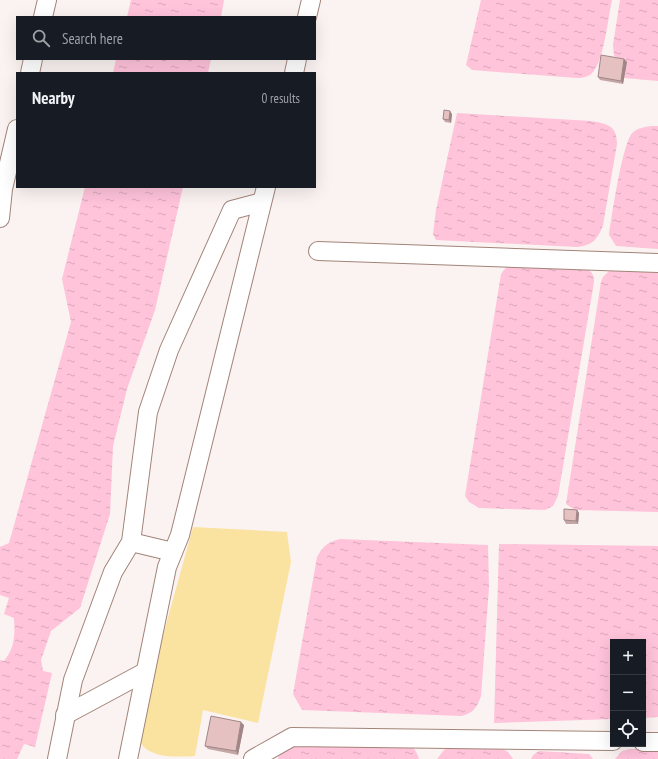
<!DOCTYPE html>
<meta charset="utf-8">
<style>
body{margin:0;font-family:"PT Sans Narrow",sans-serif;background:#242831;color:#f1f3f6}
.controls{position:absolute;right:12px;bottom:12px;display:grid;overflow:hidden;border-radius:0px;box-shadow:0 4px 16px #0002}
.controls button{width:36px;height:36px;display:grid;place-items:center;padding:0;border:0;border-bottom:1px solid #363941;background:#171b24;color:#f1f3f6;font:20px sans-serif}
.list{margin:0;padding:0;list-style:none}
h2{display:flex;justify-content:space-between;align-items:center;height:52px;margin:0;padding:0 16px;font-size:17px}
h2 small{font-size:13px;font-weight:400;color:#9ea1a6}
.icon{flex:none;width:22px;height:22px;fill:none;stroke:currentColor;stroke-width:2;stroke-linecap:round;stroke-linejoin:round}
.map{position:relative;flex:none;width:658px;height:759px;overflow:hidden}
.search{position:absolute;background:#171b24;box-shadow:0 4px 16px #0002;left:16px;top:16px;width:300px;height:44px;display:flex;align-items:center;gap:10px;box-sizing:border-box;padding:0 14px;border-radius:0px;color:#9ea1a6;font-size:15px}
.panel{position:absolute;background:#171b24;box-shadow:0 4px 16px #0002;left:16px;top:72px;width:300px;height:116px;border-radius:0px}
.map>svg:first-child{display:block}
.green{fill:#fae3a1}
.water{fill:url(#water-ripples)}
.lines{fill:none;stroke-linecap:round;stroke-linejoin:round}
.minor-casing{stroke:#a28479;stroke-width:20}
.minor{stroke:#fff;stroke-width:18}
.wall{fill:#c5a6a6}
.shaded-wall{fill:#a08787}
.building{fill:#e5c1c1;stroke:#a08787}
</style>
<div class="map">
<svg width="658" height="759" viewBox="0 0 658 759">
<defs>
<pattern id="water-ripples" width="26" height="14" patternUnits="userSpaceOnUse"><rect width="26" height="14" fill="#ffc3da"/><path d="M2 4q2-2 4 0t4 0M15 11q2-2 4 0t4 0" fill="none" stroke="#daa6ba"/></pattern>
</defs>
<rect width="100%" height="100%" fill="#faf3f1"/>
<!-- green -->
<path class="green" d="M193 527 287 532 291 562 258 723 203 710 195 756C176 757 146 759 139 739 138 735 138 730 138 726Z"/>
<!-- water -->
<g class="water">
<path d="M131 0H224L221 17H127Z"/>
<path d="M481 0H612C608 17 604 62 592 73 588 77 583 78 577 78L472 70 466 65Z"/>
<path d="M620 0H658V81L624 78 627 62 614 56 613 45Z"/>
<path d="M116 59H211L208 73H113Z"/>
<path d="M457 113 591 121C607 124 617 125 617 144L603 225C598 239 592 246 577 247L436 240 433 234 436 210Z"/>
<path d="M651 126H658V249L616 246 609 235C612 216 622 143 633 132 638 128 645 127 651 126Z"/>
<path d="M85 187H183L155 310 127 389 113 446 110 514 80 608 51 631 41 660 43 671 52 673 35 747 24 744 17 759H0V660L4 661C15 647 15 636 14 618L4 614 9 598 0 595V547L9 543 71 322 62 279Z"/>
<path d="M508 265 586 268C592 272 594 275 594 282L558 496 553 506 545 510 479 508 469 502 465 496 501 274Z"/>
<path d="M610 270 658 272V512L575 510 566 504 601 282 603 277Z"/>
<path d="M340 539 488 545 489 587 481 696C477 707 473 714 461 716L302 710 293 694 317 557C323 546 328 542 340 539Z"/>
<path d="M499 544 658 546V717L643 718V642H613V719L494 723Z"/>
<path d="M281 740 408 743C414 748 417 752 419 759H278Z"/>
<path d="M448 747 501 748 508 752 513 759H437L444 750Z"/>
<path d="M630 749H658V759H615L622 751Z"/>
<path d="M539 751 589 754 593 759H531L533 755Z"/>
</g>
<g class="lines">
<defs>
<g id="minor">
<path d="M43 17 47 0"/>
<path d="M307 17 311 0"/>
<path d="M30 73 33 59"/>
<path d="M294 73 297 59"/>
<path d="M0 218 3 189 17 129"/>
<path d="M318 251 658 263"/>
<path d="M131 542 173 552"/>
<path d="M65 715 145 672"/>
<path d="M643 742H658"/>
<path d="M57 759 73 680 113 572 131 542 148 412 169 350 232 210 262 202"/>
<path d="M128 759 167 567 180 535 266 187"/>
<path d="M253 759 292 737 613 741"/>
</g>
</defs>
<!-- minor casing -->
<use href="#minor" class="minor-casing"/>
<!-- minor -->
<use href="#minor" class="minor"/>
</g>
<!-- wall -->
<g class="wall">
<path d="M624 59 627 62 623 84 600 80 598 77Z"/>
<path d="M452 114 451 123 445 122 443 119Z"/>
<path d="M577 510 579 513 578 524H566L564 520Z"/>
<path d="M244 725 238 755 208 749 205 746Z"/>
</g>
<!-- shaded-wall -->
<g class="shaded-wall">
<path d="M624 59 627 62 623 84 621 81Z"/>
<path d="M450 111 452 114 451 123 449 120Z"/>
<path d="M577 510 579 513 578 524 576 521Z"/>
<path d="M241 722 244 725 238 755 236 751Z"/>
</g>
<!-- building -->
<g class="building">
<path d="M601 55 624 59 621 81 598 77Z"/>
<path d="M444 110 450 111 449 120 443 119Z"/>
<path d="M564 509 577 510 576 521 564 520Z"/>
<path d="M211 716 241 722 236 751 205 746Z"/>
</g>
</svg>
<div class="controls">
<button>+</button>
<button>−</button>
<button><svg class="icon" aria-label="locate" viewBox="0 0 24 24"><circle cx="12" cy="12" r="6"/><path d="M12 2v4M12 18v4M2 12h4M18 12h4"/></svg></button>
</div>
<div class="search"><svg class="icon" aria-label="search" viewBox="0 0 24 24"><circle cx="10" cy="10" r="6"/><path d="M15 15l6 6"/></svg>Search here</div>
<section class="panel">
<h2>Nearby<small>0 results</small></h2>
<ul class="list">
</ul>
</section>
</div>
